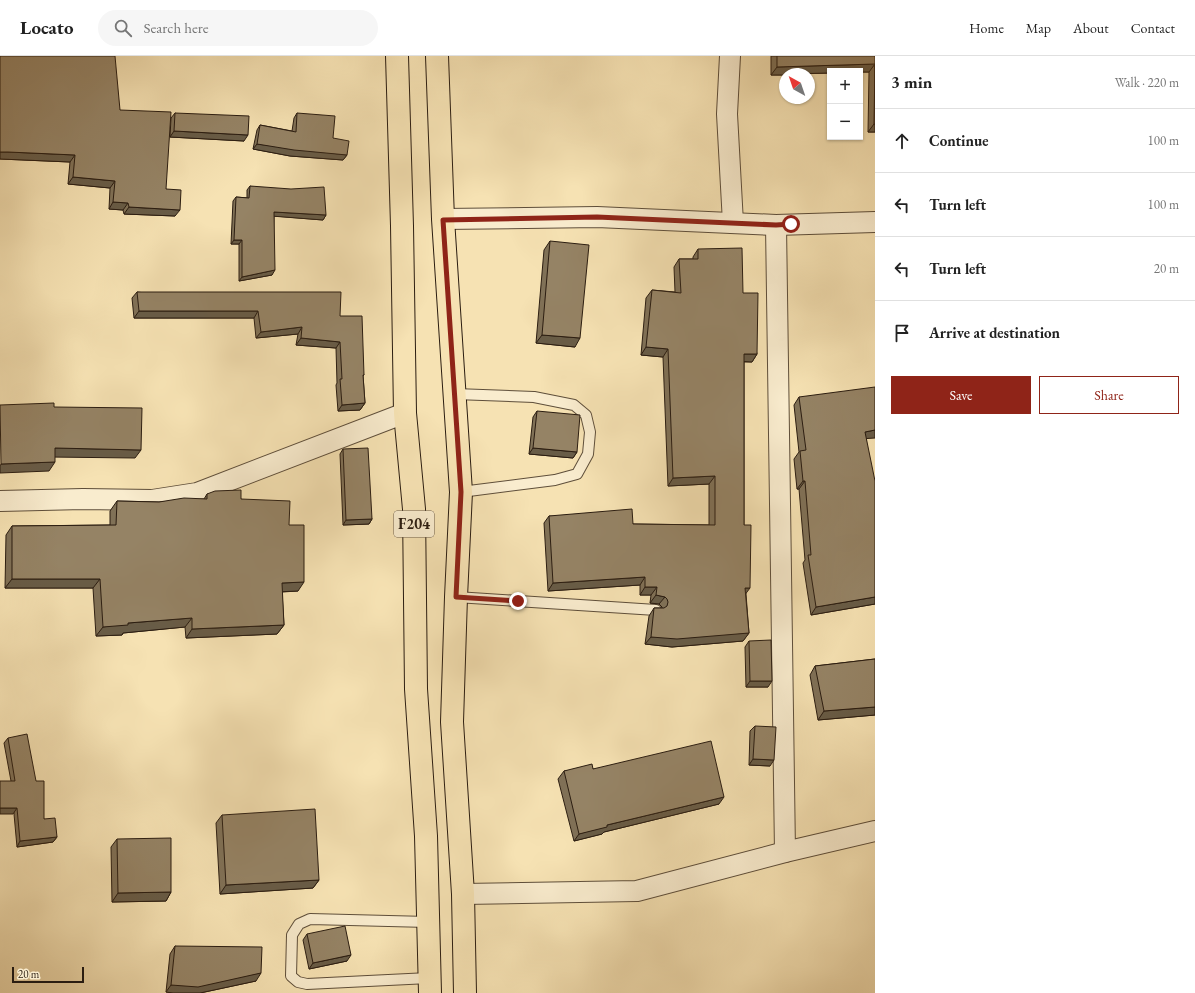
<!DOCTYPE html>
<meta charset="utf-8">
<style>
body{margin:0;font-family:"EB Garamond",serif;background:#f6f6f6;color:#222}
.controls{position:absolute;right:12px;top:12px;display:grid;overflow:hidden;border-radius:0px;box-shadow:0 1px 3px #0004}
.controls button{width:36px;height:36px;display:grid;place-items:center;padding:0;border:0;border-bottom:1px solid #e0e0e0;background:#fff;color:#222;font:20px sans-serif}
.compass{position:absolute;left:779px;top:12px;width:36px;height:36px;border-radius:50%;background:#fff;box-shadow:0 1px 3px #0004;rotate:320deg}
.scale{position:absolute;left:12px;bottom:10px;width:72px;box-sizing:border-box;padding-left:4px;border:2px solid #2b1d11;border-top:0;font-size:11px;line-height:14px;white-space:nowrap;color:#2b1d11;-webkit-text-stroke:3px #f9ecce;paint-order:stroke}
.stop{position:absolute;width:12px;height:12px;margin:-9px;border:3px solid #8f2418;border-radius:50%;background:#fff}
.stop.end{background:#8f2418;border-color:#fff;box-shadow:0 1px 4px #0008}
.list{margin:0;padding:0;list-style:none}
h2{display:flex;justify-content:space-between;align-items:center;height:52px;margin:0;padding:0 16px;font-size:17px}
h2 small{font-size:13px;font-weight:400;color:#767676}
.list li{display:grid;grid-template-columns:26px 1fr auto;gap:12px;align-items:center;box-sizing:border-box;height:64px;padding:0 16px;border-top:1px solid #e0e0e0}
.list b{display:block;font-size:15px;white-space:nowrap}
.list em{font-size:13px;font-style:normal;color:#767676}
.actions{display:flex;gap:8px;padding:12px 16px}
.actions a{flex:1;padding:9px 0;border:1px solid #8f2418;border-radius:0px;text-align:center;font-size:14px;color:#8f2418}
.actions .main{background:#8f2418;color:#fff}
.icon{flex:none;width:22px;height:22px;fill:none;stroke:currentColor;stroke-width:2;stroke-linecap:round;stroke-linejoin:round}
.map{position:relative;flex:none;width:875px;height:937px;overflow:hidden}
header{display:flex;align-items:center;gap:24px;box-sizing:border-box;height:56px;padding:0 20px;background:#fff;border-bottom:1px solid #e0e0e0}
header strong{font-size:19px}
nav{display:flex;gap:22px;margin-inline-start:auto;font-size:14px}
.search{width:280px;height:36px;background:#f6f6f6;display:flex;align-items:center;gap:10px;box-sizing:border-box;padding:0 14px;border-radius:22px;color:#767676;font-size:15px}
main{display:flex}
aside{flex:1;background:#fff}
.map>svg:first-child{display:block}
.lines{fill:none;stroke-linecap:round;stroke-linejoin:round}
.lane-casing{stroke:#5e4e3a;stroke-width:12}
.street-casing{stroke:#5e4e3a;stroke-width:22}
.primary-casing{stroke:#2b1d11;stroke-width:24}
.lane{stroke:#f9ecce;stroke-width:10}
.street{stroke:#f9ecce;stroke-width:20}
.primary{stroke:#f6e2b3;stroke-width:22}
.wall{fill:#807157;stroke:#2b1d11}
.shaded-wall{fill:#685c47;stroke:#2b1d11}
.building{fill:#958365;stroke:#2b1d11}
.route{stroke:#8f2418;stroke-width:5}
.labels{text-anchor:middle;stroke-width:3.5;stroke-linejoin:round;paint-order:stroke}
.shield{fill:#f9ecce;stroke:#695b4a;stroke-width:1}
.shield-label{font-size:15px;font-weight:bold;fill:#2b1d11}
</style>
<header>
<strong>Locato</strong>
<div class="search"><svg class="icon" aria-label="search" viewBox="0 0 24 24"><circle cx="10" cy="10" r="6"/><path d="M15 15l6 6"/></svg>Search here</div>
<nav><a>Home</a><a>Map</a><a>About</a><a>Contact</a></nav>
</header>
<main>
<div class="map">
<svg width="875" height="937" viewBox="0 0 875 937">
<rect width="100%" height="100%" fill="#f6e2b3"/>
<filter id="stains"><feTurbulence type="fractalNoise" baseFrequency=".005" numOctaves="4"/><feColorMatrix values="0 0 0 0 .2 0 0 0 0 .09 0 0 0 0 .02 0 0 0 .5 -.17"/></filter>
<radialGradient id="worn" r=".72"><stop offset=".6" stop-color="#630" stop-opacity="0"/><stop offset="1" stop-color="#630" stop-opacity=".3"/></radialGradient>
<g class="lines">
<defs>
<g id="lane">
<path d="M455 338 534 341 574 349 586 359 590 376 588 398 577 418 555 424 461 436"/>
<path d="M456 541 656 554"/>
<path d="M428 866 310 863 299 868 292 879 291 920 298 926 307 928 429 922"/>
</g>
<g id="street">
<path d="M730 0 727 58 733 167"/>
<path d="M443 163 597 161 776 169 875 166"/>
<path d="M776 169 785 796"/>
<path d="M0 445 83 443 152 444 197 437 405 357"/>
<path d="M463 838 637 835 785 796 875 775"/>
</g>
<g id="primary">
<path d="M397 0 402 170 405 357 414 453 416 633 426 780 430 937"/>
<path d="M437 0 443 163 461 436 456 541 452 666 463 838 465 937"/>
</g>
</defs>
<!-- lane casing -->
<use href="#lane" class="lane-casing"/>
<!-- street casing -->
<use href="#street" class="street-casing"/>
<!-- primary casing -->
<use href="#primary" class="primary-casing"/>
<!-- lane -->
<use href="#lane" class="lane"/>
<!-- street -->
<use href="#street" class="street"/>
<!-- primary -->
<use href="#primary" class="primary"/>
</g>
<!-- wall -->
<g class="wall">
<path d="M0 0 120 54 166 133 175 160 124 158 123 154 109 153 110 132 68 128 70 106 0 103Z"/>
<path d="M771 0H875V76H868L869 16H860V15H830V17L785 18V19H771Z"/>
<path d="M175 57 244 85 170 81 171 62Z"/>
<path d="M297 57 333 82 347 99 343 104 290 100 253 93 257 74 260 69 292 75 294 62Z"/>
<path d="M250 130 326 159 323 164 274 160 272 219 239 225V188H231L233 145 236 141 247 142V134Z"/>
<path d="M550 185 575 291 536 287 544 194Z"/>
<path d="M698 193 743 237 757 298 752 306H744V469L746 538 749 577 743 585 672 591 645 588 649 560 654 552H662V551L659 548 650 547 651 539H640V529L548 535 544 467 549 460 633 468 709 469V428L668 430 663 301 641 299 646 242 652 234 675 236 674 211 679 203H693V201Z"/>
<path d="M137 236 340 260 364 319 363 320 365 347 360 354 338 355 336 329 337 327 336 292 296 289 298 278 256 282 254 262H134L132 242Z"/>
<path d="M799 341 866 383 875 548 811 559 803 507 805 504 799 433H797L794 403 799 396 794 349Z"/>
<path d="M537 355 577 396 573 402 529 398 533 361Z"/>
<path d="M343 393 372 463 369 468 343 469 340 398Z"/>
<path d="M207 438 241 443 289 469 298 535 282 536 284 569 277 578 186 582 185 571 123 577 122 579 96 580 93 532H5L6 479 12 470 110 469V455L117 445 159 446 204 443Z"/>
<path d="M749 585 768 631H746L745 591Z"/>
<path d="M875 603V659L818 664 810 619 815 610Z"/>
<path d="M755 670 770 710 749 709 750 675Z"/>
<path d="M8 682 44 763 57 781 53 786 17 791 11 725 4 687Z"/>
<path d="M593 713 719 748 604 776 602 778 574 785 558 723 564 715Z"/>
<path d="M222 759 319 824 313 832 220 838 216 767Z"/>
<path d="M117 783 171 836 166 845 112 846 111 791Z"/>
<path d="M307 878 347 905 309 913 303 884Z"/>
<path d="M175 890 256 925 200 937H173L166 936 170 898Z"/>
</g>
<!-- shaded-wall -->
<g class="shaded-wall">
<path d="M875 8 869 16H860V15H830V17L785 18V19H771L777 11Z"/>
<path d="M874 68H875V76H868Z"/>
<path d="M174 75 248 79 244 85 170 81Z"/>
<path d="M257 88 347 99 343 104 290 100 253 93Z"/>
<path d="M0 96H8L75 99 70 106 0 103Z"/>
<path d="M73 121 115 125 110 132 68 128Z"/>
<path d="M113 146 128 147 123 154 109 153Z"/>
<path d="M129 151 180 154 175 160 124 158Z"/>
<path d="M274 156 326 159 323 164 271 160Z"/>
<path d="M234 184H242L239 188H231Z"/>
<path d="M275 214 272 219 239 225 242 221Z"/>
<path d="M139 255H258L254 262H134Z"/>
<path d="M302 271 298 278 256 282 261 276Z"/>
<path d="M542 279 580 282 575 291 536 287Z"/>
<path d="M301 282 340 286 336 292 296 289Z"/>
<path d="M646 291 668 293 663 301 641 299Z"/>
<path d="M744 298H757L752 306 738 305Z"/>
<path d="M365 347 360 354 338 355 342 349Z"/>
<path d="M875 374V382L859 383 865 376Z"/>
<path d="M55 392 141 394 135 402 49 401Z"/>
<path d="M533 392 577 396 573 402 529 398Z"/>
<path d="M55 406 49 415 0 417V410L1 408Z"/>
<path d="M715 420 709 428 668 430 673 422Z"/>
<path d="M803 425H805L799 433H797Z"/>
<path d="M372 463 369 468 343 469 346 464Z"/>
<path d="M645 521 640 529 548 535 553 527Z"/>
<path d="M12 523H100L93 532H5Z"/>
<path d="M304 526 298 535 275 536 282 527Z"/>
<path d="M645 531H657L651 539H640Z"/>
<path d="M745 532H750L744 540Z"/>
<path d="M656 539 665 541 659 548 650 547Z"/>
<path d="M875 541V548L811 559 816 551Z"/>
<path d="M192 562 185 571 123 577 122 579 96 580 103 571 128 567Z"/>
<path d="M284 569 277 578 186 582 192 573Z"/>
<path d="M749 577 743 585 672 591 645 588 651 581Z"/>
<path d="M750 625H772L768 631H746Z"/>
<path d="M875 651V659L818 664 824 655Z"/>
<path d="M753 703 774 704 770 710 749 709Z"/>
<path d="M724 741 719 748 604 776 602 778 574 785 579 778 607 769Z"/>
<path d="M0 752H17L13 758H0Z"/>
<path d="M57 781 53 786 17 791 20 785Z"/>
<path d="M319 824 313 832 220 838 226 829Z"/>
<path d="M171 836 166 845 112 846 118 837Z"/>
<path d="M351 899 347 905 309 913 313 907Z"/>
<path d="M261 917 256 925 200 937H173L166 936 171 929Z"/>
</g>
<!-- building -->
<g class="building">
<path d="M0 0H115L120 54 171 56 166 133 181 134 180 154 129 151 128 147 113 146 115 125 73 121 75 99 8 96H0Z"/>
<path d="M777 0H875V68H874L875 8 777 11Z"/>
<path d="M175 57 249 60 248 79 174 75Z"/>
<path d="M297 57 335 60 333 82 349 85 347 99 294 94 257 88 260 69 296 76Z"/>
<path d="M250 130 291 133 324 131 326 159 274 156 275 214 242 221V184H234L236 141 249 142Z"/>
<path d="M550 185 589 189 580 282 542 279Z"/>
<path d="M742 192 743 237H758L757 298H744V469H751L750 532H745L749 577 677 583 651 581 654 552H664L667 550 668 546 667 543 665 541 656 539 657 531H645V521L553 527 549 460 632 453 633 468 715 469V420L673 422 668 293 646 291 652 234 681 237 679 203H698V193Z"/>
<path d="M137 236H341L340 260H362L364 319H363L365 347 342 349 340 323H342L340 286 301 282 302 271 261 276 258 255H139Z"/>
<path d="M875 331V374L865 376 875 425V541L816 551 808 499H811L805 425H803L800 395 806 394 799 341Z"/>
<path d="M54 347V351L142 352 141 394 55 392V406L1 408 0 349Z"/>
<path d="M537 355 580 359 577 396 533 392Z"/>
<path d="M368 392 372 463 346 464 343 393Z"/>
<path d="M241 434V443L290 445 289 469H304V526L282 527 284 569 192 573V562L128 567V569L103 571 100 523H12V470L116 469 117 445 159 446 184 442 207 443V438L215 435Z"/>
<path d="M771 584 772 625H750L749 585Z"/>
<path d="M875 603V651L824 655 815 610Z"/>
<path d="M755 670 776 671 774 704 753 703Z"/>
<path d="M27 678 36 725H44V763L55 762 57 781 20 785 17 752H0V725H15L8 682Z"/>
<path d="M711 685 724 741 607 769V771L579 778 564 715 592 708 593 713Z"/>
<path d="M315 753 319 824 226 829 222 759Z"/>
<path d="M171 782V836L118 837 117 783Z"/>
<path d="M345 870 351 899 313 907 307 878Z"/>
<path d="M175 890 262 891 261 917 198 931 171 929Z"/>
</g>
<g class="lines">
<!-- route -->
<path class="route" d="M518 545 456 541 461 436 443 164 597 161 776 169 791 168"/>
</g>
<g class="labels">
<!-- shield labels -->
<rect class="shield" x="394" y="455" width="40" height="26" rx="3"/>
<g class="shield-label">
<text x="414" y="473">F204</text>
</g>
</g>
<rect width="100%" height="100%" filter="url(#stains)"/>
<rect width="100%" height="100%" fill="url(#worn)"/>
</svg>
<div class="controls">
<button>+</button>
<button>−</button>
</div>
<svg class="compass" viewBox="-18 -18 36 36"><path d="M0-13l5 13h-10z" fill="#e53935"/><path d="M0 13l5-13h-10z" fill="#767676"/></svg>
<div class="scale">20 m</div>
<div class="stop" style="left:791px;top:168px"></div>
<div class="stop end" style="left:518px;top:545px"></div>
</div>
<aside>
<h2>3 min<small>Walk · 220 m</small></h2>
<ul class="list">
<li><svg class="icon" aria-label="ahead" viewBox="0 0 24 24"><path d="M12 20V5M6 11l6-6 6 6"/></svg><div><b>Continue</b></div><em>100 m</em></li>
<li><svg class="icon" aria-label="left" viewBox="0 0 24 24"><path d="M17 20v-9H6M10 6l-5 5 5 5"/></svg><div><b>Turn left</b></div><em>100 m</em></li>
<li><svg class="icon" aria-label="left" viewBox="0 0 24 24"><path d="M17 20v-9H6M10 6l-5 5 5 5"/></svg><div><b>Turn left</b></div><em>20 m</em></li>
<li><svg class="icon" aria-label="arrive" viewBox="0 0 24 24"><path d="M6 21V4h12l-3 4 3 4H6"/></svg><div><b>Arrive at destination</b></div></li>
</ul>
<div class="actions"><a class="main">Save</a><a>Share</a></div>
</aside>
</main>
